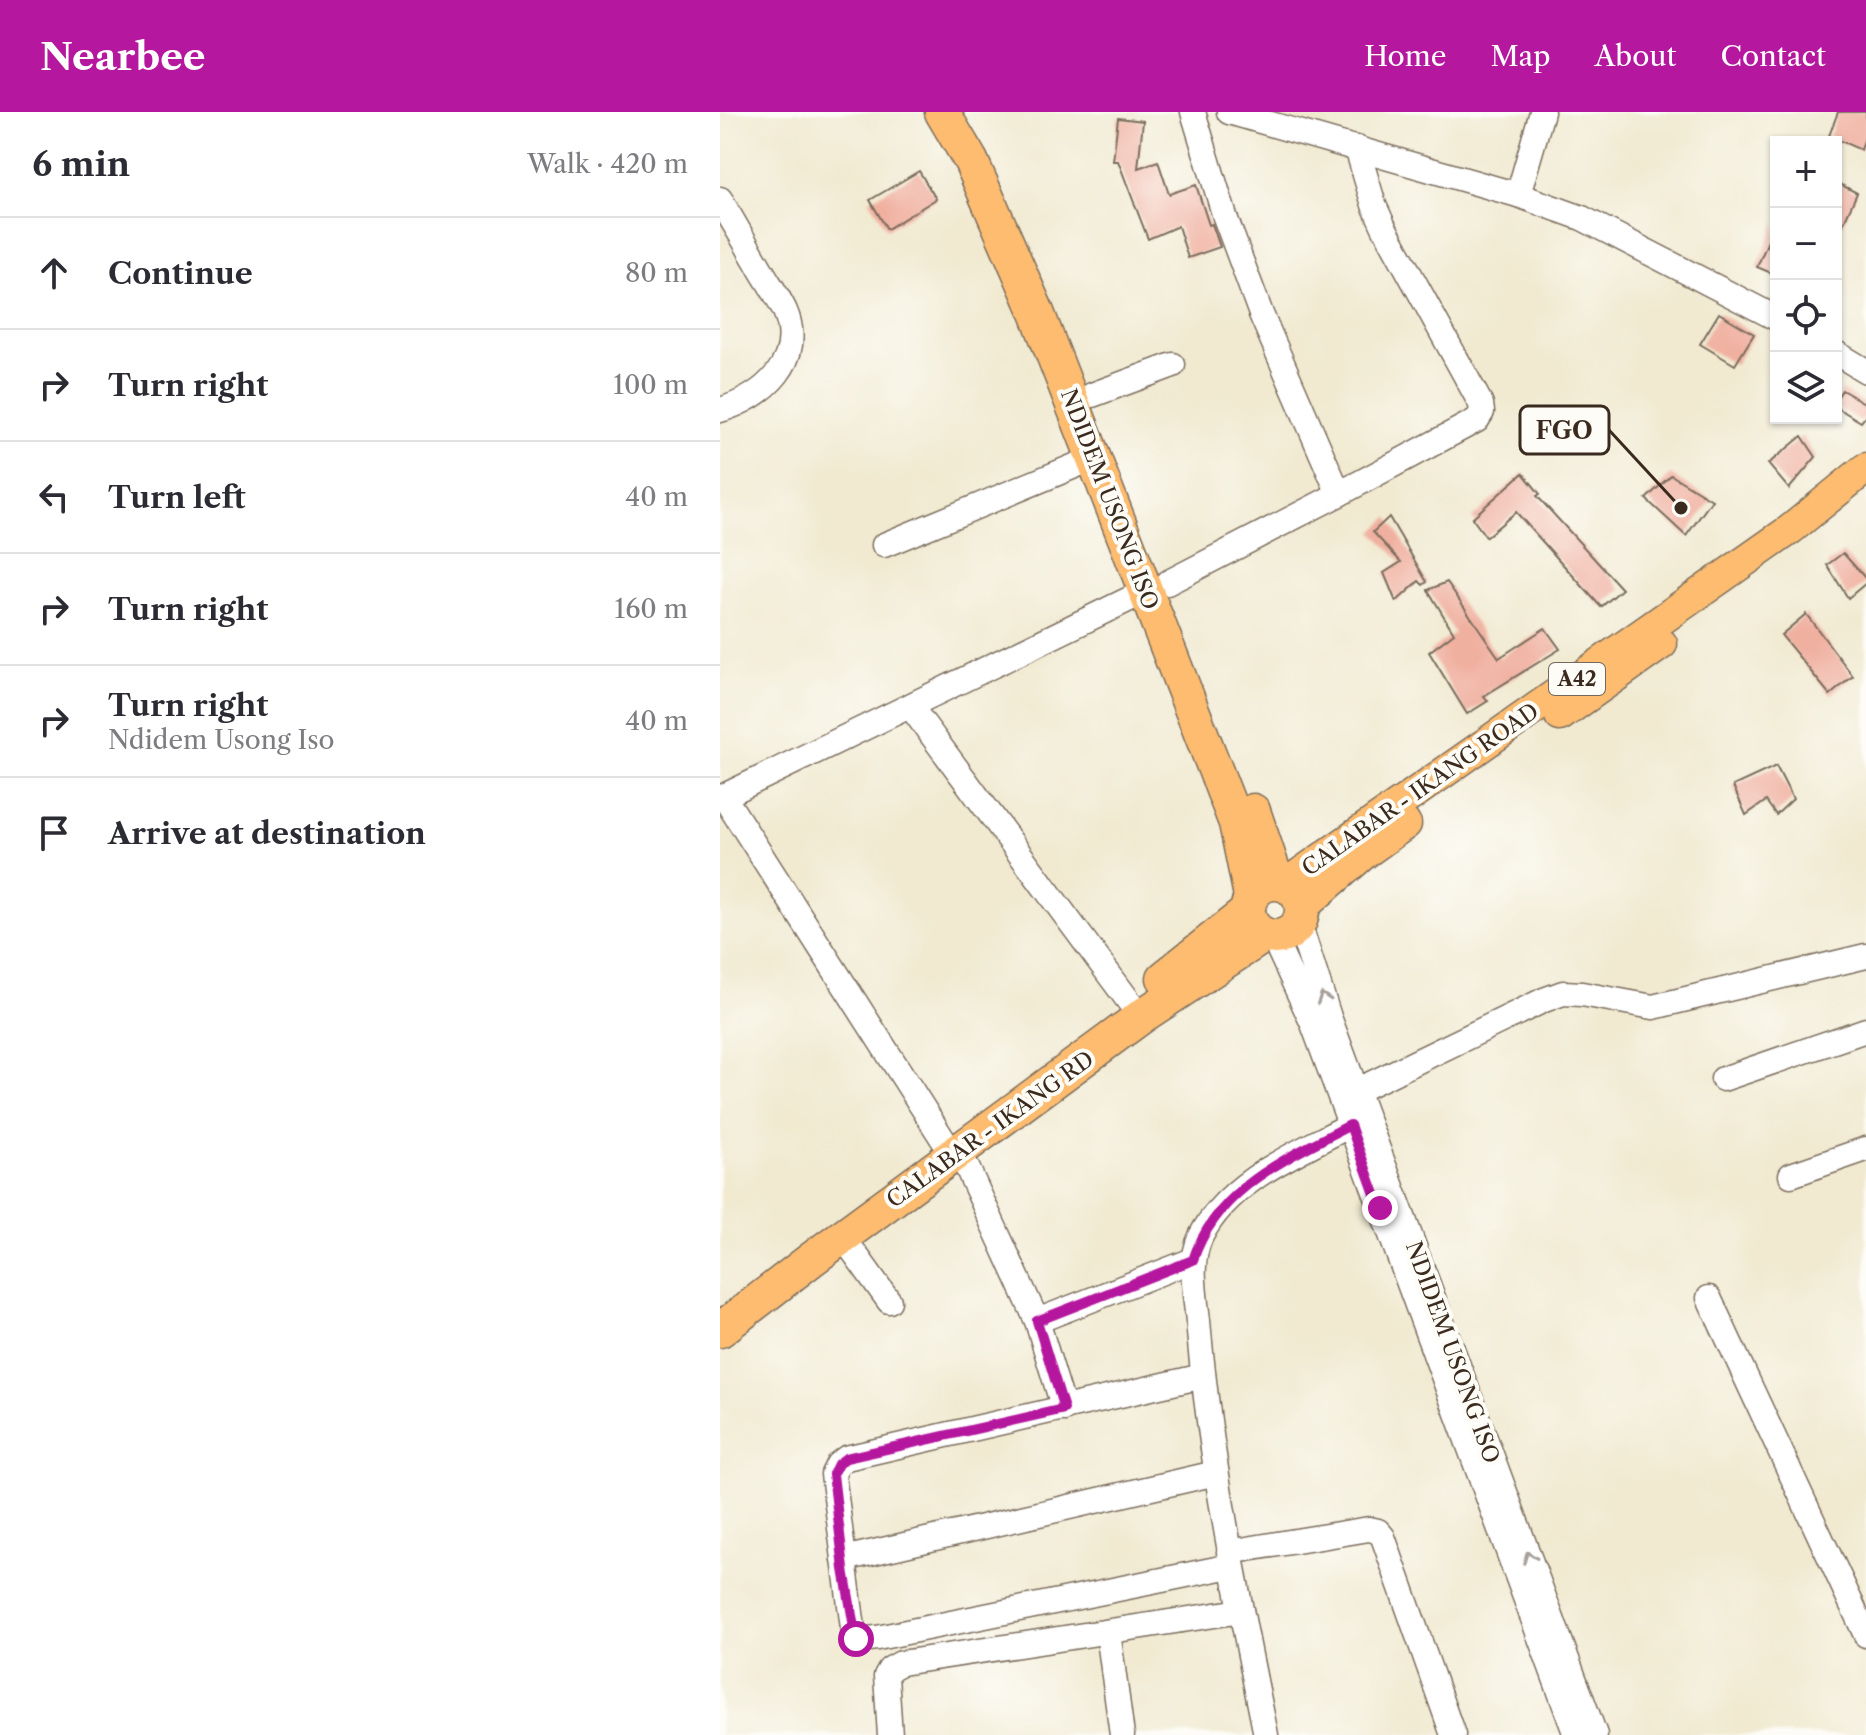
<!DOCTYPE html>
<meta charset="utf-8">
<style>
body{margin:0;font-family:"Libre Caslon Text",serif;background:#f2f2f3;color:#2b2b33}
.controls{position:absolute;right:24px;top:24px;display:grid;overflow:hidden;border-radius:0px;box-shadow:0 2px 6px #0004}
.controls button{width:72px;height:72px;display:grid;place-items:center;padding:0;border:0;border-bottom:2px solid #e1e1e2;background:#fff;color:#2b2b33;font:40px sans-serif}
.stop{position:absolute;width:24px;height:24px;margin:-18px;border:6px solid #b5179e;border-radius:50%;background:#fff}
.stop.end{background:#b5179e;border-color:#fff;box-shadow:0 2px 8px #0008}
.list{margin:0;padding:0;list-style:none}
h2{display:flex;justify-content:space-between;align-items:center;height:104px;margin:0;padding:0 32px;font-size:34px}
h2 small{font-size:26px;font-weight:400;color:#7c7c81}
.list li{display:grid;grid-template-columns:52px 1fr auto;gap:24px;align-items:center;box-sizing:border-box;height:112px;padding:0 32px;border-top:2px solid #e1e1e2}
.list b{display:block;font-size:30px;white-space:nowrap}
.list p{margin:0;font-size:26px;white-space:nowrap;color:#7c7c81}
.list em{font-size:26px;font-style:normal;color:#7c7c81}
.icon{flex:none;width:44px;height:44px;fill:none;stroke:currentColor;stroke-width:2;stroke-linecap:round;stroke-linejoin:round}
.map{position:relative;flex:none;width:1146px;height:1623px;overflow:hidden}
header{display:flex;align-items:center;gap:48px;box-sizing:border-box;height:112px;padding:0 40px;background:#b5179e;color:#fff}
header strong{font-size:38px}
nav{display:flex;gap:44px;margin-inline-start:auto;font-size:28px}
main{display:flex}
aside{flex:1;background:#fff}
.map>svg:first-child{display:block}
.building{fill:#f0b0a0}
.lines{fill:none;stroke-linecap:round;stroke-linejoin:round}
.minor-casing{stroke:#7b6d5d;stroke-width:27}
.major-casing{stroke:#7b6d5d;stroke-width:33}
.highway-casing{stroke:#7b6d5d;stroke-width:37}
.minor{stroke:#fff;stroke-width:24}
.major{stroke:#fdbc70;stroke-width:30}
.highway{stroke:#fdbc70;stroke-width:34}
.oneway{stroke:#a79f9a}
.route{stroke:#b5179e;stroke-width:10}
.labels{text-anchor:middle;stroke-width:8;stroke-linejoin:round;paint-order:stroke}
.shield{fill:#fdfcf7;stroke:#75695f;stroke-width:2}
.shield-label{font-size:20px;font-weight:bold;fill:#3b2a1e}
.street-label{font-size:22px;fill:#3b2a1e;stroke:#fdfcf7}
.leader{fill:none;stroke:#3b2a1e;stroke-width:3}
.callout-dot{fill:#3b2a1e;stroke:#fdfcf7;stroke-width:3}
.callout{fill:#fdfcf7;stroke:#3b2a1e;stroke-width:3}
.callout-label{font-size:24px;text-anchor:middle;font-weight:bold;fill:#3b2a1e}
</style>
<header>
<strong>Nearbee</strong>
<nav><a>Home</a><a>Map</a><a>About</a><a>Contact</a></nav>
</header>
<main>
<aside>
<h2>6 min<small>Walk · 420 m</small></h2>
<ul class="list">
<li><svg class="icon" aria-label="ahead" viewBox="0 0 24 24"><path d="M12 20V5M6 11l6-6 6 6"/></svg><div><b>Continue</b></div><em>80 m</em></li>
<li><svg class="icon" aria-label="right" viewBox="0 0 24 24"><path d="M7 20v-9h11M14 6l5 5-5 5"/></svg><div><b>Turn right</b></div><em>100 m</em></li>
<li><svg class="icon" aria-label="left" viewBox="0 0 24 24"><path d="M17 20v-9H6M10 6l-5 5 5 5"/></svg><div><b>Turn left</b></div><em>40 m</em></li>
<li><svg class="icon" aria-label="right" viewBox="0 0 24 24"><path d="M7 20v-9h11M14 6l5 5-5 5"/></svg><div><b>Turn right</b></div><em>160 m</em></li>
<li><svg class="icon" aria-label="right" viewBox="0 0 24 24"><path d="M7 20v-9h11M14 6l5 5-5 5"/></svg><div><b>Turn right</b><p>Ndidem Usong Iso</p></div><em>40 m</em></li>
<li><svg class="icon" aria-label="arrive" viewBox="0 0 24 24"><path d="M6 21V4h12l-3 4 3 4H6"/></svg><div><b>Arrive at destination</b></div></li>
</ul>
</aside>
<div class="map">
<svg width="1146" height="1623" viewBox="0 0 1146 1623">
<rect width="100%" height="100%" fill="#fdfcf7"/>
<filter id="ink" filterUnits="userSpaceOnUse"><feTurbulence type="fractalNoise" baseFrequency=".0125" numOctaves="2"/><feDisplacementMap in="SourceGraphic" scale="16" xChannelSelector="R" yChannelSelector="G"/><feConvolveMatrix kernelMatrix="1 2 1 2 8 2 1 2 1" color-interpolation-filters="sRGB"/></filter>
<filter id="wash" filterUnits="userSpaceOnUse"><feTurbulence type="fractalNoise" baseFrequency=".006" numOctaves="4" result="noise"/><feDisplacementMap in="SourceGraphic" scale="32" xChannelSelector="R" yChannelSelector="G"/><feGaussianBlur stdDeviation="1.8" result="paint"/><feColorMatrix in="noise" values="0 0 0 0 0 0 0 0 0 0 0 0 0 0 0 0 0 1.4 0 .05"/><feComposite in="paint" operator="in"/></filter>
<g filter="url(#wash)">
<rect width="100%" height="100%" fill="#f1ead1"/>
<g id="blocks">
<!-- building -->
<g class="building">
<path d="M1118 0H1146V22L1141 38 1109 24Z"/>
<path d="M398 6 423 9 418 56 438 49 449 82 476 73 489 113 492 112 500 135 468 146 458 114 428 127 398 49H393Z"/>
<path d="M199 59 216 87 167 117 150 88Z"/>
<path d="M1116 70 1137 81 1116 128Z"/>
<path d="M1056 110V163L1037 155Z"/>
<path d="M999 201 1034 222 1015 253 980 232Z"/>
<path d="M1122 278 1146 292V304L1141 310 1116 295V287Z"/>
<path d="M1082 324 1096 345 1069 377 1048 352Z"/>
<path d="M803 361 820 382 817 384 902 477 881 495 796 400 766 425 752 406Z"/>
<path d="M951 363 992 388 966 424 926 387Z"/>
<path d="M669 405 707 470 703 473 699 469 676 490 664 461 681 450 653 420Z"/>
<path d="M1123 441 1146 467V471L1128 486 1107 453Z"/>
<path d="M727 470 779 546 825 516 840 537 764 584 768 589 747 602 709 540 734 521 708 478Z"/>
<path d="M1086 502 1133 564 1110 583 1061 523Z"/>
<path d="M1056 654 1073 687 1056 703 1046 689 1026 703 1013 674Z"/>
</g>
</g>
</g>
<g filter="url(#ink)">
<use href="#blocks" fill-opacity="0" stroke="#7b6d5d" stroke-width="2"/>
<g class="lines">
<defs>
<g id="minor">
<path d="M473 0 505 105 541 202 619 382"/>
<path d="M509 0 798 83 862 106 1056 206"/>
<path d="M798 83 822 0"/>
<path d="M0 87C13 110 27 133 40 156 48 170 58 184 65 199 86 248 44 285 0 298"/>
<path d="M1116 241 1146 259"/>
<path d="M372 283 453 253"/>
<path d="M164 433 374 346"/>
<path d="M447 471 619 382 757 308 762 300 761 292 664 115 654 93 637 36"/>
<path d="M191 595 411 892"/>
<path d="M4 685 224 1029"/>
<path d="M0 686 426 479"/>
<path d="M579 811 609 905 875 1623"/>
<path d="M553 825 593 912 856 1623"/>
<path d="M1003 967 1146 918"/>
<path d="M636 979 824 888 843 881 862 882 933 895 1146 844"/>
<path d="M240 1040 317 1209 344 1297"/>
<path d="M1071 1063 1146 1037"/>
<path d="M123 1125 169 1189"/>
<path d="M989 1186 1146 1523"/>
<path d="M317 1209 473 1148"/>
<path d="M483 1264 126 1346 118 1352 113 1362 134 1524 139 1528 157 1526 511 1454"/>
<path d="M509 1440 649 1417 658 1419 663 1425 733 1623"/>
<path d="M124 1447 496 1361"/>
<path d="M388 1520 402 1623"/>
<path d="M170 1623 166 1564 170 1557 181 1551 521 1499"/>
<path d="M546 1623C519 1489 491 1356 479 1220 477 1189 467 1153 481 1124 509 1068 578 1041 630 1013"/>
</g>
<g id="major">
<path d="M840 604 942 532"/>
<path d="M565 772 1071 417 1146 356"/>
<path d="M582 796 644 742 686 712"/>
</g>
<g id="highway">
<path d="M222 0 251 49 316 198 516 711 531 784"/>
<path d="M533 699 557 770"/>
<circle cx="555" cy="798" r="27"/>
<path d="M444 866 528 799"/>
<path d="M0 1218 92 1147 422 904 545 823"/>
</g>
</defs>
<!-- minor casing -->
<use href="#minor" class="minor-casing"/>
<!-- major casing -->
<use href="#major" class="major-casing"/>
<!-- highway casing -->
<use href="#highway" class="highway-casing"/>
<!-- minor -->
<use href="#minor" class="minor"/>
<!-- major -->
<use href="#major" class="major"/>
<!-- highway -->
<use href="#highway" class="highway"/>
</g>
<!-- one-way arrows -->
<defs><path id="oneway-chevron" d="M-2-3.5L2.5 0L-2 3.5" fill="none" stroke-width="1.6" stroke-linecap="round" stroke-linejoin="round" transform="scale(2)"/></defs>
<g class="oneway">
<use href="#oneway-chevron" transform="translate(603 886) rotate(-108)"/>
<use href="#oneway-chevron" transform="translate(809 1445) rotate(-110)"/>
</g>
</g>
<g class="lines" filter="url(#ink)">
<!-- route -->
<path class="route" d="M136 1527 124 1457 113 1362 118 1352 126 1346 344 1297 317 1209 473 1148C497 1075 568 1046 630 1013L660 1096"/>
</g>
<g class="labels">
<!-- shield labels -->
<rect class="shield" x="829" y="551" width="56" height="32" rx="6"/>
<g class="shield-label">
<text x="857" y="574">A42</text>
</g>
<!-- street labels -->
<g class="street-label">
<text transform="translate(390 387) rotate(69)" y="8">NDIDEM USONG ISO</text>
<text transform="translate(700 677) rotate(-35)" y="8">CALABAR - IKANG ROAD</text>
<text transform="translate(270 1017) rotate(-36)" y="8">CALABAR - IKANG RD</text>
<text transform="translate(733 1240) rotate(70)" y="8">NDIDEM USONG ISO</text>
</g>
</g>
<!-- callouts -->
<path class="leader" d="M961 396L889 318"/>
<circle class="callout-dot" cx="961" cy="396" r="8"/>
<rect class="callout" x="800" y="294" width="89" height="48" rx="8"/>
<g class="callout-label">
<text x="844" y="327">FGO</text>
</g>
</svg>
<div class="controls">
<button>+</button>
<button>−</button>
<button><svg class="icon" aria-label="locate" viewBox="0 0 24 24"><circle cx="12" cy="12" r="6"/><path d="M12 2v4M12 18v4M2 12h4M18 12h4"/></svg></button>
<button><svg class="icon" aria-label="layers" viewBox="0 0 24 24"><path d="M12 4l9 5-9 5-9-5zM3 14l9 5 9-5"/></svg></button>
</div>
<div class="stop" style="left:136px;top:1527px"></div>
<div class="stop end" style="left:660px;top:1096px"></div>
</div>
</main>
